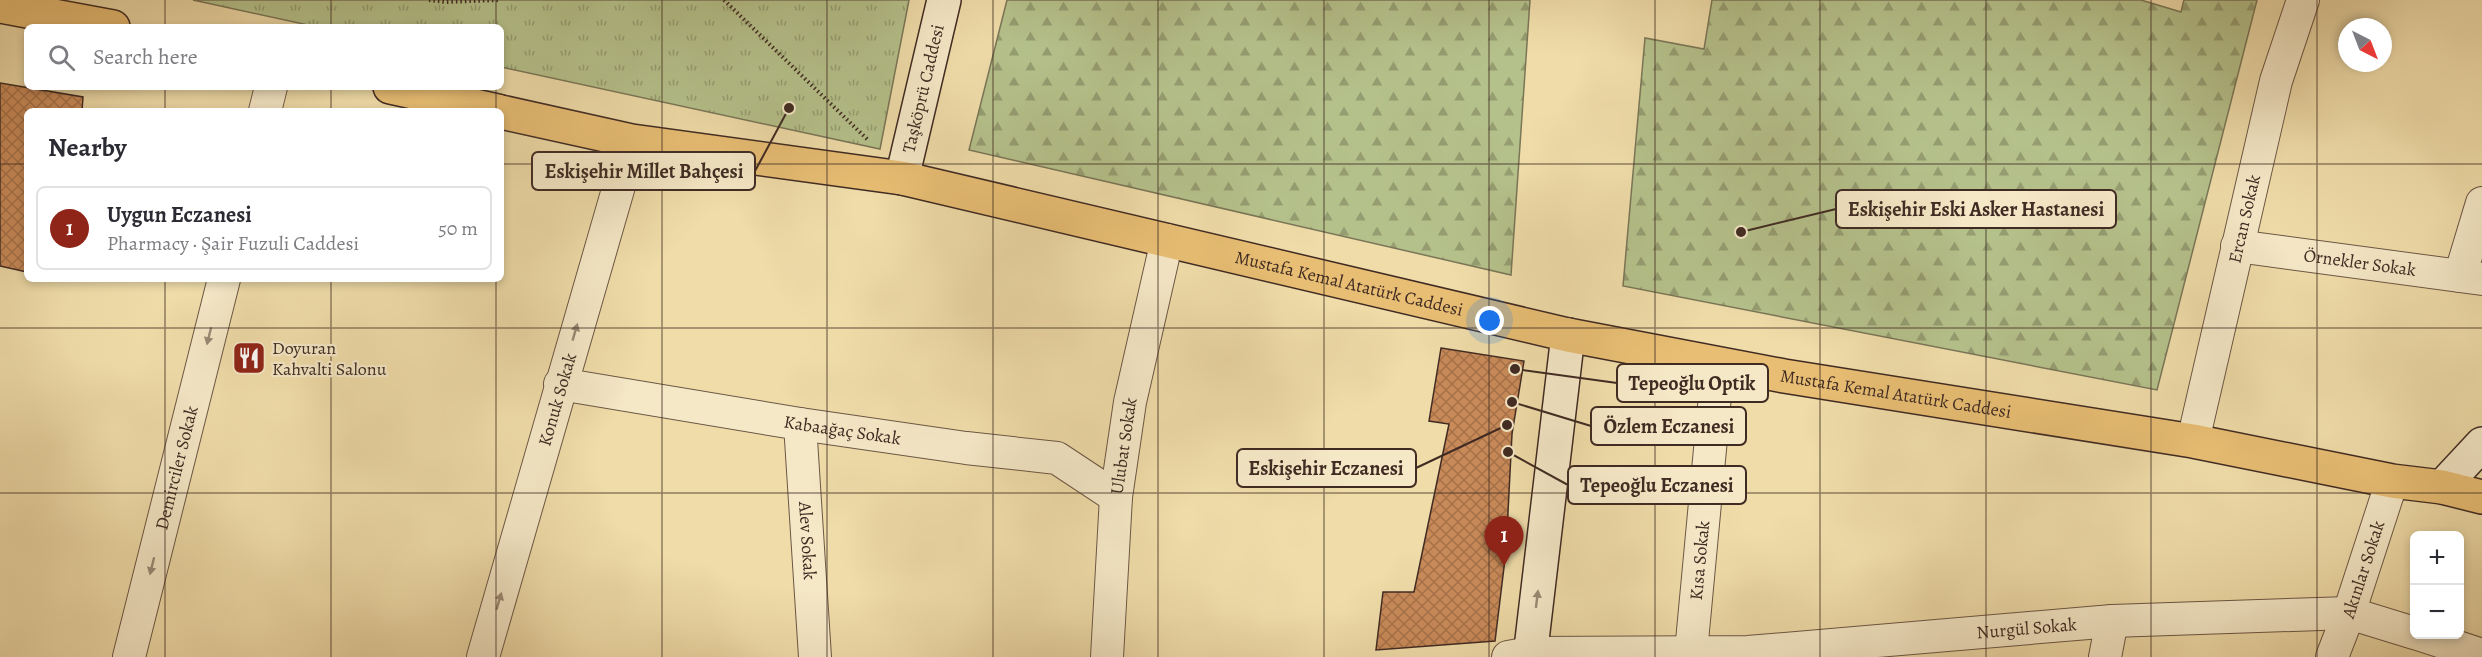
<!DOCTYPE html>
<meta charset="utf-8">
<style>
body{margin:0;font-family:Alegreya,serif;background:#f2f2f3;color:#2b2b33}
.controls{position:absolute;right:18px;bottom:18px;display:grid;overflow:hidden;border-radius:9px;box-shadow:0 3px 9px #0003}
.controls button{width:54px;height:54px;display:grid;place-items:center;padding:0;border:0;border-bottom:2px solid #e1e1e2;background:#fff;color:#2b2b33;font:30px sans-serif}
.compass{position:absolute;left:2338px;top:18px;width:54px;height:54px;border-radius:50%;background:#fff;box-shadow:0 3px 9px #0003;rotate:138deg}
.you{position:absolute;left:1490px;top:321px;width:21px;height:21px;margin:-15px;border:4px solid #fff;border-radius:50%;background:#1a73e8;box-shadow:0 0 0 9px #1a73e833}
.badge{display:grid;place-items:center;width:39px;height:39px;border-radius:50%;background:#8f2418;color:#fff;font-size:20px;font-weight:700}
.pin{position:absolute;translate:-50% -50px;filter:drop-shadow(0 2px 3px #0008)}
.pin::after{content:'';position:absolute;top:32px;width:21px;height:18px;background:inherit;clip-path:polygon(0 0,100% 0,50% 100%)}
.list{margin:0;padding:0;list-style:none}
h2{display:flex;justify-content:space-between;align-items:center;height:78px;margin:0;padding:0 24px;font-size:26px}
h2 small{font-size:20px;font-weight:400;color:#7c7c81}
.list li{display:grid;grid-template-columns:39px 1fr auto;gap:18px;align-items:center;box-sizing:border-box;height:84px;margin:0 12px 12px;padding:0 12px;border:2px solid #e1e1e2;border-radius:9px}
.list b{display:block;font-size:22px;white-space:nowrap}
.list p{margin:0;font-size:20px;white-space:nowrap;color:#7c7c81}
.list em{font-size:20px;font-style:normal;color:#7c7c81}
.icon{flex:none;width:33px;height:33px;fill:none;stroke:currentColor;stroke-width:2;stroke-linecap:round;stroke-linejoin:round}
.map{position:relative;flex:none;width:2482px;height:657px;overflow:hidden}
.search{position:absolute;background:#fff;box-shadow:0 3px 9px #0003;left:24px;top:24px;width:480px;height:66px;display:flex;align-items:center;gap:15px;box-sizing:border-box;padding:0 21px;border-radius:9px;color:#7c7c81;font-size:22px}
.panel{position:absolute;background:#fff;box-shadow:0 3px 9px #0003;left:24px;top:108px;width:480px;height:174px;border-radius:9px}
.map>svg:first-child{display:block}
.forest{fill:url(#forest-firs);stroke:#7a7657;stroke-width:1.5}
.park{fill:url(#park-tufts);stroke:#7a7657;stroke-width:1.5}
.building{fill:url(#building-cross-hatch);stroke:#402b23;stroke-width:1.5}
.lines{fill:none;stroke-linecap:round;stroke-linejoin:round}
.street-casing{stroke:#6c5744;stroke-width:34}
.secondary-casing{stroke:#402b23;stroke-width:36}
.primary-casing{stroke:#402b23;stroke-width:36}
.path{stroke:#402b23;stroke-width:4;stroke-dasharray:1.5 3;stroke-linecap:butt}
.street{stroke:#f5e8c7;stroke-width:32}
.secondary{stroke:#f5e8c7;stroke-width:33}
.primary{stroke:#e8be74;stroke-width:33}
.oneway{fill:#9a8a75}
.grid{fill:none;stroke:#402b23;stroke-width:1.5;stroke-opacity:0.55}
.labels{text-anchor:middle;stroke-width:4.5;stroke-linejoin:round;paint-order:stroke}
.street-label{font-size:18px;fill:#402b23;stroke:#f5e8c7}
.poi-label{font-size:18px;fill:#402b23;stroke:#f5e8c7;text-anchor:start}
.leader{fill:none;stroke:#402b23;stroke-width:2}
.callout-dot{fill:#402b23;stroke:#f5e8c7;stroke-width:2}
.callout{fill:#f5e8c7;stroke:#402b23;stroke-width:2}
.callout-label{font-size:20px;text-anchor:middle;font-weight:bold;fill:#402b23}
</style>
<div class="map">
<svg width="2482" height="657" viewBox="0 0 2482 657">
<defs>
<pattern id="forest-firs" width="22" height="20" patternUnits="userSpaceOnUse" patternTransform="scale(1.5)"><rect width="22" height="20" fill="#b5c18b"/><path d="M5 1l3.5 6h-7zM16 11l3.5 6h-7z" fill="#959d71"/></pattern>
<pattern id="park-tufts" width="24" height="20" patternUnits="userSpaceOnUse" patternTransform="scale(1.5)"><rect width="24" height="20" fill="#b5c18b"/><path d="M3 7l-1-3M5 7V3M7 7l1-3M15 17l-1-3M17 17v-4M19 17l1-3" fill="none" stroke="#959d71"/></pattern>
<pattern id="building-cross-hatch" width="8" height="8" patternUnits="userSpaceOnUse" patternTransform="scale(1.5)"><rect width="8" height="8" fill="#c98a59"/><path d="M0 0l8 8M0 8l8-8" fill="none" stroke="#a57149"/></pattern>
</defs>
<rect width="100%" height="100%" fill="#efdca9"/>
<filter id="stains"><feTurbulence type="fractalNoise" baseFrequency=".00333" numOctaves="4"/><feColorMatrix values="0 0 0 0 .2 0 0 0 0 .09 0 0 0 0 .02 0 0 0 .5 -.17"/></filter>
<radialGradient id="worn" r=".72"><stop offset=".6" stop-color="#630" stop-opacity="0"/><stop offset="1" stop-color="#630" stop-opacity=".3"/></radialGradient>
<!-- forest -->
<g class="forest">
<path d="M1007 0H1530L1511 275 969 150Z"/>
<path d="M1712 0H2141L2181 12 2184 0H2257L2157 390 1623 286 1645 38 1704 49Z"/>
</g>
<!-- park -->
<path class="park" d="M193 0H909L880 149 501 67V27H317Z"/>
<!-- building -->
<g class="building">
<path d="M0 83 83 97 82 111H27V272L0 266Z"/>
<path d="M1441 348 1524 361 1512 434 1506 551 1495 641 1376 650 1383 592H1414L1449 424 1429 421Z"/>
</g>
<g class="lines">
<defs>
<g id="street">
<path d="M265 111 271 87"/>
<path id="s1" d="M2237 246 2482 279"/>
<path d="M2460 276 2482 203"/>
<path id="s2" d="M560 384 800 424 966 448 1057 458 1116 497"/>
<path id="s3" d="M800 424 815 657"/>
<path id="s4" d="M2193 441 2276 81 2303 0"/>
<path d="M2418 634 2482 655"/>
<path id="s5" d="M1691 652 1718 364"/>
<path id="s6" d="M129 657 224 279"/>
<path id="s7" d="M483 657 632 141"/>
<path id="s8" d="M1107 657 1116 497 1130 402 1167 240"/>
<path id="s9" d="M1508 657 1530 653 1748 652 2112 621 2349 613 2414 633"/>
<path d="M2105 657 2112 621"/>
<path id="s10" d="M2332 657 2349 613 2392 481"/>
</g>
<g id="secondary">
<path id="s11" d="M902 178 944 0"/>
<path d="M2442 487 2482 444"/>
<path d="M1530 657 1568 335"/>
</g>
<g id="primary">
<path d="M0 6 113 27"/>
<path d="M390 87 498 111"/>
<path id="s12" d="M501 112 632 141 902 178 1568 335 1784 376 2193 441 2392 481 2442 487 2482 497"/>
</g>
</defs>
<!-- street casing -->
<use href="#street" class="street-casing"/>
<!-- secondary casing -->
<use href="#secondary" class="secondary-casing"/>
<!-- primary casing -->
<use href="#primary" class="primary-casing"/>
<!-- path -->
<g class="path">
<path d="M429 0 445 2 500 0"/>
<path d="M724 0 868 140"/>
</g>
<!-- street -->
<use href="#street" class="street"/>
<!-- secondary -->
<use href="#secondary" class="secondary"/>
<!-- primary -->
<use href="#primary" class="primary"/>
</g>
<!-- one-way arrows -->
<defs><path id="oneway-solid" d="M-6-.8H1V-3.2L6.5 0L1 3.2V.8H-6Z" transform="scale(1.5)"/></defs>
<g class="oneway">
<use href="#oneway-solid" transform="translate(575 332) rotate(-74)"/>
<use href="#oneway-solid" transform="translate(209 336) rotate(104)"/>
<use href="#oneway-solid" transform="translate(152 566) rotate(104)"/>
<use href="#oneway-solid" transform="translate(1537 599) rotate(-83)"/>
<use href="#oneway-solid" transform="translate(499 601) rotate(-74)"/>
</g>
<!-- grid -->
<path class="grid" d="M165 0V27M331 0V27M496 0V27M662 0V657M827 0V657M993 0V657M1158 0V657M1324 0V657M1489 0V657M1655 0V657M1820 0V657M1986 0V657M2151 0V657M2317 0V657M165 87V111M331 87V111M496 87V111M0 164H27M501 164H2482M165 279V657M331 279V657M496 279V657M0 328H2482M0 493H2482"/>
<!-- icons -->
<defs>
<symbol id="restaurant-square" viewBox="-11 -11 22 22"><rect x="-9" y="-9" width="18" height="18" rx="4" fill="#8f2418" stroke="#f5e8c7"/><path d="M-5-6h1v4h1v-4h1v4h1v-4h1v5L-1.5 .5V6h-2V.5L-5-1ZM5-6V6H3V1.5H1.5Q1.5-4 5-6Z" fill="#fff"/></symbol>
</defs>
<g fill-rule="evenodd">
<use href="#restaurant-square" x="230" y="339" width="38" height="38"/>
</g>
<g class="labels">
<!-- street labels -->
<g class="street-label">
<text dy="6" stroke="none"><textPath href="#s11" startOffset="92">Taşköprü Caddesi</textPath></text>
<text dy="6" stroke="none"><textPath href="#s4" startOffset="228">Ercan Sokak</textPath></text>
<text dy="6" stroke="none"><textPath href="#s1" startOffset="124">Örnekler Sokak</textPath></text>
<text dy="6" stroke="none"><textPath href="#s12" startOffset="866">Mustafa Kemal Atatürk Caddesi</textPath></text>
<text dy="6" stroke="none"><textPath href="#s12" startOffset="1424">Mustafa Kemal Atatürk Caddesi</textPath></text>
<text dy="6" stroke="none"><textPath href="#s7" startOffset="268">Konuk Sokak</textPath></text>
<text dy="6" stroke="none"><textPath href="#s2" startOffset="286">Kabaağaç Sokak</textPath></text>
<text dy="6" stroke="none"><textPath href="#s8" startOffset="212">Ulubat Sokak</textPath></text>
<text dy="6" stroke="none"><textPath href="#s6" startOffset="195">Demirciler Sokak</textPath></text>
<text dy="6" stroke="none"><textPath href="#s3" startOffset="117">Alev Sokak</textPath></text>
<text dy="6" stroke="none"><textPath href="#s5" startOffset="92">Kısa Sokak</textPath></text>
<text dy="6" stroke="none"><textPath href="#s10" startOffset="93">Akınlar Sokak</textPath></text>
<text dy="6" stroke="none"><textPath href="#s9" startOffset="520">Nurgül Sokak</textPath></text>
</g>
<!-- poi labels -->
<g class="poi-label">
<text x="272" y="354">Doyuran<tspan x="272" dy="21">Kahvalti Salonu</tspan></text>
</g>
</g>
<!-- callouts -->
<path class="leader" d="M789 108L755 171M1741 232L1836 209M1515 369L1617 383M1512 402L1591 426M1507 425L1416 468M1508 452L1568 485"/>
<g class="callout-dot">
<circle cx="789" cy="108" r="6"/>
<circle cx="1741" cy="232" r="6"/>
<circle cx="1515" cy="369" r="6"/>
<circle cx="1512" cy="402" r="6"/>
<circle cx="1507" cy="425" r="6"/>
<circle cx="1508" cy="452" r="6"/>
</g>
<g class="callout">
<rect x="532" y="152" width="223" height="38" rx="6"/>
<rect x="1836" y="190" width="280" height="38" rx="6"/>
<rect x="1617" y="364" width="151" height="38" rx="6"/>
<rect x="1591" y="407" width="155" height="38" rx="6"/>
<rect x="1237" y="449" width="179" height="38" rx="6"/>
<rect x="1568" y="466" width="178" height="38" rx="6"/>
</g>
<g class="callout-label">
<text x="644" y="178">Eskişehir Millet Bahçesi</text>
<text x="1976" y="216">Eskişehir Eski Asker Hastanesi</text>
<text x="1692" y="390">Tepeoğlu Optik</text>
<text x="1669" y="433">Özlem Eczanesi</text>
<text x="1326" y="475">Eskişehir Eczanesi</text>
<text x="1657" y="492">Tepeoğlu Eczanesi</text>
</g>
<rect width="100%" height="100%" filter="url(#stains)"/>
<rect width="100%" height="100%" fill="url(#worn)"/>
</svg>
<div class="controls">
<button>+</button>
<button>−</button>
</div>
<svg class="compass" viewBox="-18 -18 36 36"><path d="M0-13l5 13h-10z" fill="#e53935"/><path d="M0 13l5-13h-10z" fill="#7c7c81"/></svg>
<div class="you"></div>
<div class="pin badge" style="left:1504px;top:566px">1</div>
<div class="search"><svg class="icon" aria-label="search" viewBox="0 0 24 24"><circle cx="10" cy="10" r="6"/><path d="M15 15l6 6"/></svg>Search here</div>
<section class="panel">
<h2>Nearby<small></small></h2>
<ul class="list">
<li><span class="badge">1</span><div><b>Uygun Eczanesi</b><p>Pharmacy · Şair Fuzuli Caddesi</p></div><em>50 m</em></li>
</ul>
</section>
</div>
